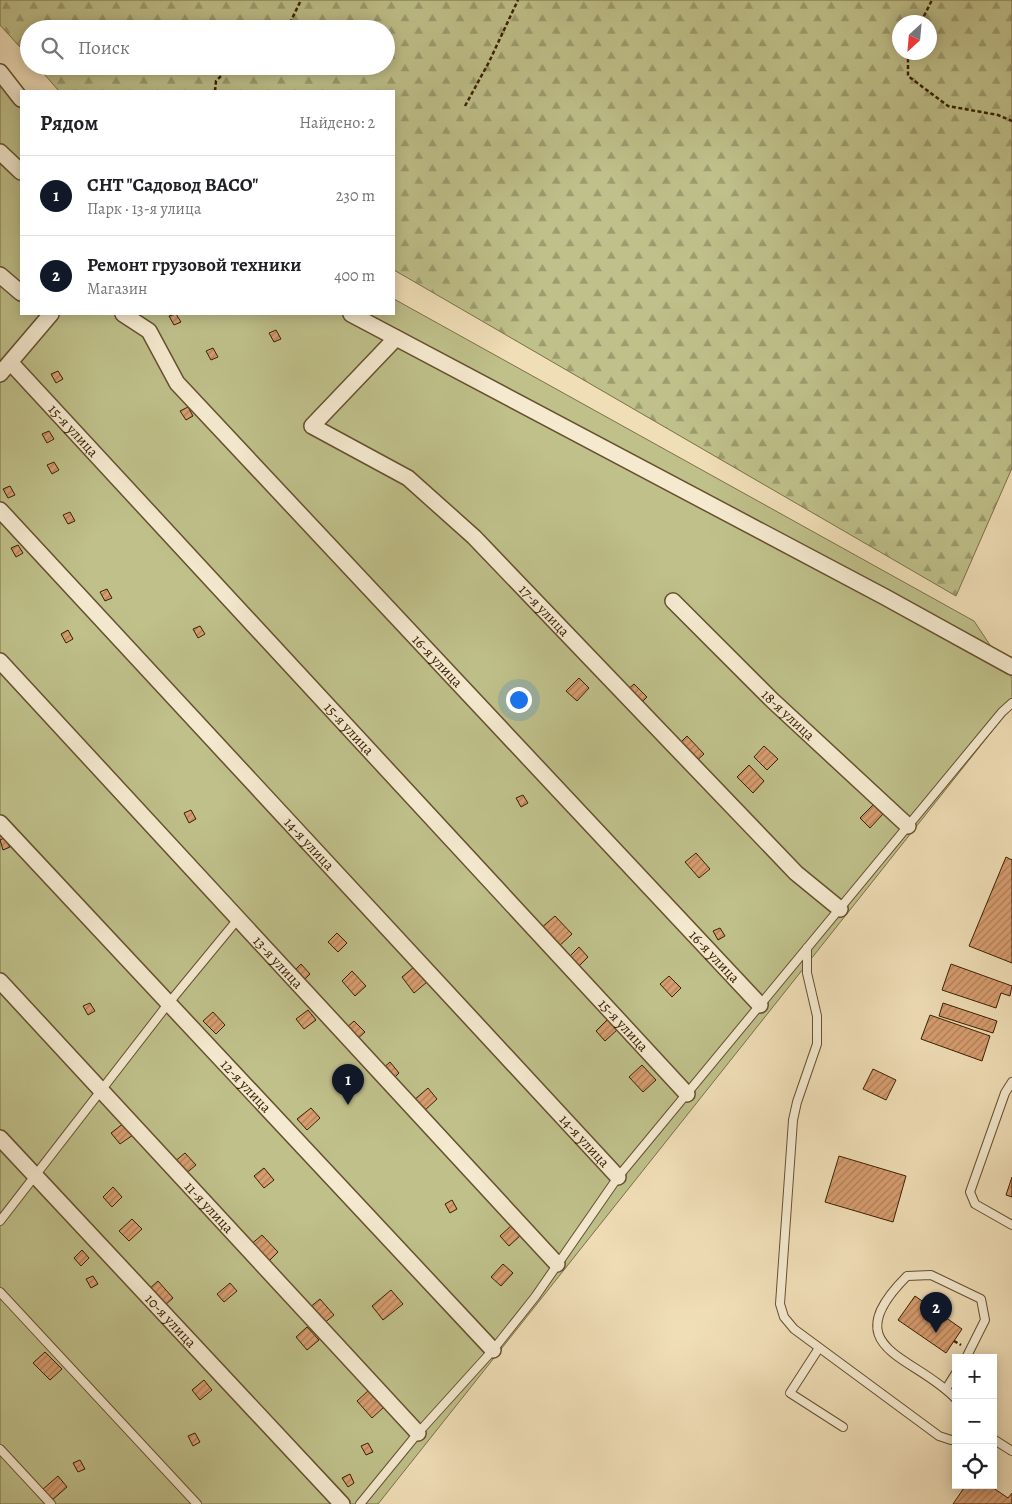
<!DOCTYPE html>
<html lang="ru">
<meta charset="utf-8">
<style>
body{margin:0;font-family:Alegreya,serif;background:#f2f2f2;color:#202124}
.controls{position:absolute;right:15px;bottom:15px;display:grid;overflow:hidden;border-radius:0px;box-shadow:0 2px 12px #0003}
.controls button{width:45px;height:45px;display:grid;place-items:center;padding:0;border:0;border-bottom:1px solid #e0e0e0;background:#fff;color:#202124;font:25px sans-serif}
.compass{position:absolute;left:892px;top:15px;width:45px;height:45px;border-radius:50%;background:#fff;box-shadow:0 2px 12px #0003;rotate:206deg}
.you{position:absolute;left:518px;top:699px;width:18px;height:18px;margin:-12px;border:4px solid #fff;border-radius:50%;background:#1a73e8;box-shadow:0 0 0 8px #1a73e833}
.badge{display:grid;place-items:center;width:32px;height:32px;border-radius:50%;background:#111827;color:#fff;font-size:16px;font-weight:700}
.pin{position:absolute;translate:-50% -41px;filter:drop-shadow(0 1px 2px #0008)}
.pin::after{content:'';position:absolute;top:26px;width:18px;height:15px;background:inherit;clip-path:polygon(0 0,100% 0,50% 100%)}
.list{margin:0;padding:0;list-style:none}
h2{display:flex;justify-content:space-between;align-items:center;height:65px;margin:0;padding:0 20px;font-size:21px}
h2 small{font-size:16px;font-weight:400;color:#757577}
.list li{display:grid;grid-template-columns:32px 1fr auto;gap:15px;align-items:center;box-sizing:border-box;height:80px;padding:0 20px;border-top:1px solid #e0e0e0}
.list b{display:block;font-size:19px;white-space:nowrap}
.list p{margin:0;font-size:16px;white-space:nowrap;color:#757577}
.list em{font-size:16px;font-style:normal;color:#757577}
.icon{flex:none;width:28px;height:28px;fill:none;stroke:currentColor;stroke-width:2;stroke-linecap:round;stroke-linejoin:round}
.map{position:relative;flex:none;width:1012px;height:1504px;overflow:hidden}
.search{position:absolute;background:#fff;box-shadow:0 2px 12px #0003;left:20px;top:20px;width:375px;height:55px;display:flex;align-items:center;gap:12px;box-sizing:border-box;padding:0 18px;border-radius:28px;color:#757577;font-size:19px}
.panel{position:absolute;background:#fff;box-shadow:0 2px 12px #0003;left:20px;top:90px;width:375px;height:225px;border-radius:0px}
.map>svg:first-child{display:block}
.forest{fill:url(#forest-firs);stroke:#7c7046;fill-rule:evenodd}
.green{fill:#bfc08a;stroke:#7c7046}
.building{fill:url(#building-hatch);stroke:#392001}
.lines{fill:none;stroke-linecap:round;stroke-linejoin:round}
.lane-casing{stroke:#67502e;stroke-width:10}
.street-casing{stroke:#67502e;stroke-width:18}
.path{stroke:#392001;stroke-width:2.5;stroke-dasharray:4 2.5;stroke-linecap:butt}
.lane{stroke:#f5ead0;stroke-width:8}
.street{stroke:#f5ead0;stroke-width:15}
.labels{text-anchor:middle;stroke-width:5;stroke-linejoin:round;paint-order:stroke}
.street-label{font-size:15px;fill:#392001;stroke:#f5ead0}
</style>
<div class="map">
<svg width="1012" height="1504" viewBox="0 0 1012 1504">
<defs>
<pattern id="forest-firs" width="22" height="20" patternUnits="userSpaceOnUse" patternTransform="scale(1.25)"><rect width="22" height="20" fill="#bfc08a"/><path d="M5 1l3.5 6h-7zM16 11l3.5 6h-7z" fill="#9c9c6e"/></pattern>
<pattern id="building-hatch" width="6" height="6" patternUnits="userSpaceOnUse" patternTransform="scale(1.25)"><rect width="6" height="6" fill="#d79d70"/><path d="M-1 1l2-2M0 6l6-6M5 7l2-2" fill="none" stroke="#af805a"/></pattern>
</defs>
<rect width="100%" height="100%" fill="#f0deb7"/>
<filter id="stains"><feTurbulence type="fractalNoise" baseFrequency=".004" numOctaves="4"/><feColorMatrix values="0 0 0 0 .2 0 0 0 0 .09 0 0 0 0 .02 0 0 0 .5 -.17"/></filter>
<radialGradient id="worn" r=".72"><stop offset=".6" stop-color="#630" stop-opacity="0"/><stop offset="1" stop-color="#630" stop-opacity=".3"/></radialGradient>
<!-- forest -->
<path class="forest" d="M0 0H1012V468L956 596 394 270V91H59L37 66H386V29H29V57L0 25ZM900 22H930V52H900Z"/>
<!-- green -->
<path class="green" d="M0 76 21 99V314H394V299L974 621 1012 678V706L378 1504H0Z"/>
<!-- building -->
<g class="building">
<path d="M176 314 181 322 174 325 169 316Z"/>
<path d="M276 330 281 339 274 342 269 333Z"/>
<path d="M213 348 218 357 211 360 206 351Z"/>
<path d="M58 371 63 379 56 383 51 374Z"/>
<path d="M188 407 193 416 186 420 180 411Z"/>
<path d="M49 431 54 439 47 443 42 434Z"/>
<path d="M54 462 59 470 52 474 47 465Z"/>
<path d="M10 486 15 495 8 498 3 489Z"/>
<path d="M70 512 75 521 68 524 63 515Z"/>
<path d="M18 545 23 553 16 557 11 548Z"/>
<path d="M107 589 112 598 105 601 100 592Z"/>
<path d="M200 626 205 634 198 638 193 629Z"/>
<path d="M68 630 73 639 66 643 61 634Z"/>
<path d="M579 678 589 688 577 701 566 691Z"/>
<path d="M634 684 647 697 638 706 625 692Z"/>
<path d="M687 736 704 754 693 764 676 747Z"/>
<path d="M764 746 778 759 767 770 754 757Z"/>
<path d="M749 765 764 781 753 793 737 777Z"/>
<path d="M523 795 528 803 521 807 516 798Z"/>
<path d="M873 805 883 814 870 828 860 818Z"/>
<path d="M191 810 196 819 189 823 184 813Z"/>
<path d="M4 838 10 847 3 850 0 840Z"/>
<path d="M696 853 710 869 699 878 685 862Z"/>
<path d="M1006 857 1012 860V963L969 946Z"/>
<path d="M555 916 572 934 558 947 541 928Z"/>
<path d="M720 928 725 936 718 940 713 931Z"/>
<path d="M337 933 347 943 338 952 328 942Z"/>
<path d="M579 947 588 957 576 969 567 959Z"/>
<path d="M301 964 310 974 301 983 292 973Z"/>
<path d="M951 964 1012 986 1010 996 1001 993 996 1008 942 990Z"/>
<path d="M414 967 427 982 414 993 402 977Z"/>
<path d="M352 971 366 986 355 996 342 981Z"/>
<path d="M669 976 681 988 672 997 660 984Z"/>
<path d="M90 1003 95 1011 88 1015 83 1006Z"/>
<path d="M943 1003 997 1021 993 1033 939 1016Z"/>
<path d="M308 1010 316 1020 304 1029 296 1019Z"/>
<path d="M213 1012 225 1025 216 1034 203 1021Z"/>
<path d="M930 1015 990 1036 982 1061 921 1039Z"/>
<path d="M609 1018 618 1029 605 1041 596 1031Z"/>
<path d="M354 1021 365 1032 354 1042 344 1030Z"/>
<path d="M390 1062 399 1073 391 1081 381 1070Z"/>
<path d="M642 1065 656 1080 643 1092 629 1077Z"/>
<path d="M873 1069 896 1080 886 1100 863 1089Z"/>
<path d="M428 1088 437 1099 424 1111 414 1100Z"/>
<path d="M311 1108 320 1118 307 1130 297 1119Z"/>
<path d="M124 1123 133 1135 120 1144 111 1133Z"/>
<path d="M185 1153 196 1165 184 1175 173 1163Z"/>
<path d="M839 1156 906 1176 893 1222 825 1202Z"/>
<path d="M264 1168 274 1180 264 1188 254 1176Z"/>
<path d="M1012 1177V1197L1006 1195Z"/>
<path d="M113 1187 122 1197 112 1207 103 1197Z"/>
<path d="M452 1200 457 1209 450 1213 445 1204Z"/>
<path d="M132 1219 142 1229 129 1241 119 1231Z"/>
<path d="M512 1225 521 1235 509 1246 500 1236Z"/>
<path d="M262 1235 278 1252 266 1264 249 1246Z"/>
<path d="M82 1250 89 1258 81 1266 74 1258Z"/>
<path d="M503 1264 513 1273 501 1286 491 1277Z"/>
<path d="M93 1276 98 1284 91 1288 86 1279Z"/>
<path d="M158 1281 173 1298 164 1306 149 1289Z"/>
<path d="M230 1283 237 1291 224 1302 217 1294Z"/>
<path d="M391 1290 403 1304 383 1320 372 1306Z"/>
<path d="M915 1296 962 1329 946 1353 898 1320Z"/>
<path d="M320 1299 334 1315 323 1324 309 1308Z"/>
<path d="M307 1327 319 1340 307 1350 296 1337Z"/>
<path d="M45 1352 62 1369 50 1380 33 1363Z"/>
<path d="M204 1380 212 1390 200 1400 192 1390Z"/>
<path d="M368 1391 384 1407 372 1418 357 1401Z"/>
<path d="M195 1433 200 1442 193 1446 188 1436Z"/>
<path d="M368 1443 373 1452 366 1455 361 1446Z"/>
<path d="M80 1460 85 1469 78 1472 73 1463Z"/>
<path d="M350 1474 354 1483 348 1487 342 1478Z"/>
<path d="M58 1476 67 1487 51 1501 42 1490Z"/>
<path d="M966 1485H989L1008 1498 1012 1493V1504H953Z"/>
</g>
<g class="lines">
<defs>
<g id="lane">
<path d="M807 948V973L817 1016V1044L797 1102 793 1120 780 1304 784 1317 794 1329 939 1436 951 1440 956 1439"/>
<path d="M1012 1082 1005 1093 970 1192 975 1204 1012 1225"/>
<path d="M0 1221 168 1004 238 919"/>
<path d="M0 1292 197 1504"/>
<path d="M819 1348 790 1393 843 1427"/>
<path d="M946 1389 956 1373"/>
<path d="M956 1399C915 1355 833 1350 907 1276L931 1275 981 1299 985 1320 966 1358"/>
<path d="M993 1439 1012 1451"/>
<path d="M0 1449 51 1504"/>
<path d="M360 1504 418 1433 493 1350 535 1297 618 1177 1002 712 1012 703"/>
</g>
<g id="street">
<path d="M0 72 21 99"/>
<path d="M0 152 21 172"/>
<path d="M0 275 21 293"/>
<path id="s1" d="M123 314 149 331 177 383 760 1005"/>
<path d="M351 314 885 597 1012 667"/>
<path id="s2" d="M396 338 312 426 408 478 474 537 796 873 840 909"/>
<path id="s3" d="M11 363 687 1094"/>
<path d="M0 374 51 314"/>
<path id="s4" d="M0 510 618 1177"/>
<path id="s5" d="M673 601 772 700 908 826"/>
<path id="s6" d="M0 661 557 1264"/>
<path id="s7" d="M0 823 493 1350"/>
<path id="s8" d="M0 981 418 1433"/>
<path id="s9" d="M0 1138 342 1504"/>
</g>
</defs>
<!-- lane casing -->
<use href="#lane" class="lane-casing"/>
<!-- street casing -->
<use href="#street" class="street-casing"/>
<!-- path -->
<g class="path">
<path d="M921 22 932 0"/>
<path d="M287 29 301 0"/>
<path d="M908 52V76L948 106 998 115 1012 121"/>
<path d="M215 91 216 81 231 66"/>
<path d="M465 106 489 62 518 0"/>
<path d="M954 1341 961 1345"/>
</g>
<!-- lane -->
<use href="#lane" class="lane"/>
<!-- street -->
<use href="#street" class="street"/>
</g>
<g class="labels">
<!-- street labels -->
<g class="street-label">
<text dy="5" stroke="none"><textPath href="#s3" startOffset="92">15-я улица</textPath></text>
<text dy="5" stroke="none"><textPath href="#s2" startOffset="421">17-я улица</textPath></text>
<text dy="5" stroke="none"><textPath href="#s1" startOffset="471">16-я улица</textPath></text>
<text dy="5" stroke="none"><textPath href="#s5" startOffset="162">18-я улица</textPath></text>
<text dy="5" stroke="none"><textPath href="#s3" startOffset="498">15-я улица</textPath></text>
<text dy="5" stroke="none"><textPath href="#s4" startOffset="455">14-я улица</textPath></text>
<text dy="5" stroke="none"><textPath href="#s1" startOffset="876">16-я улица</textPath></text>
<text dy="5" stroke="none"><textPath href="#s6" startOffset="410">13-я улица</textPath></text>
<text dy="5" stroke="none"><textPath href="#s3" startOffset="902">15-я улица</textPath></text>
<text dy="5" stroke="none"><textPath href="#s7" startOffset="360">12-я улица</textPath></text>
<text dy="5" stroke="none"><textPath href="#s4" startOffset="860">14-я улица</textPath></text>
<text dy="5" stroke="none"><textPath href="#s8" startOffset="308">11-я улица</textPath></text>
<text dy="5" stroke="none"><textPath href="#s9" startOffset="250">10-я улица</textPath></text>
</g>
</g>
<rect width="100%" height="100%" filter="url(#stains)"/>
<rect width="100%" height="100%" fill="url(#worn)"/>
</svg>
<div class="controls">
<button>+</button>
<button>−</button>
<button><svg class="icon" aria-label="locate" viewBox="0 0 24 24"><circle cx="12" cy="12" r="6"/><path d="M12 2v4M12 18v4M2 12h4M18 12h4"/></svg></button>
</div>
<svg class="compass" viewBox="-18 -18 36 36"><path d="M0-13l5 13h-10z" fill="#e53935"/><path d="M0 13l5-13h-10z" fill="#757577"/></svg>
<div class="you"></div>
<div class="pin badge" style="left:348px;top:1105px">1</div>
<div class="pin badge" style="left:936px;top:1333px">2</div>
<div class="search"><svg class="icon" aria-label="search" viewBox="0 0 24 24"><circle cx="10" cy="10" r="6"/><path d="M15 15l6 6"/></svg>Поиск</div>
<section class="panel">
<h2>Рядом<small>Найдено: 2</small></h2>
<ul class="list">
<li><span class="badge">1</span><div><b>СНТ &quot;Садовод ВАСО&quot;</b><p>Парк · 13-я улица</p></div><em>230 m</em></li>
<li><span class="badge">2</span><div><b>Ремонт грузовой техники</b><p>Магазин</p></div><em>400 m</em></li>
</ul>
</section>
</div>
